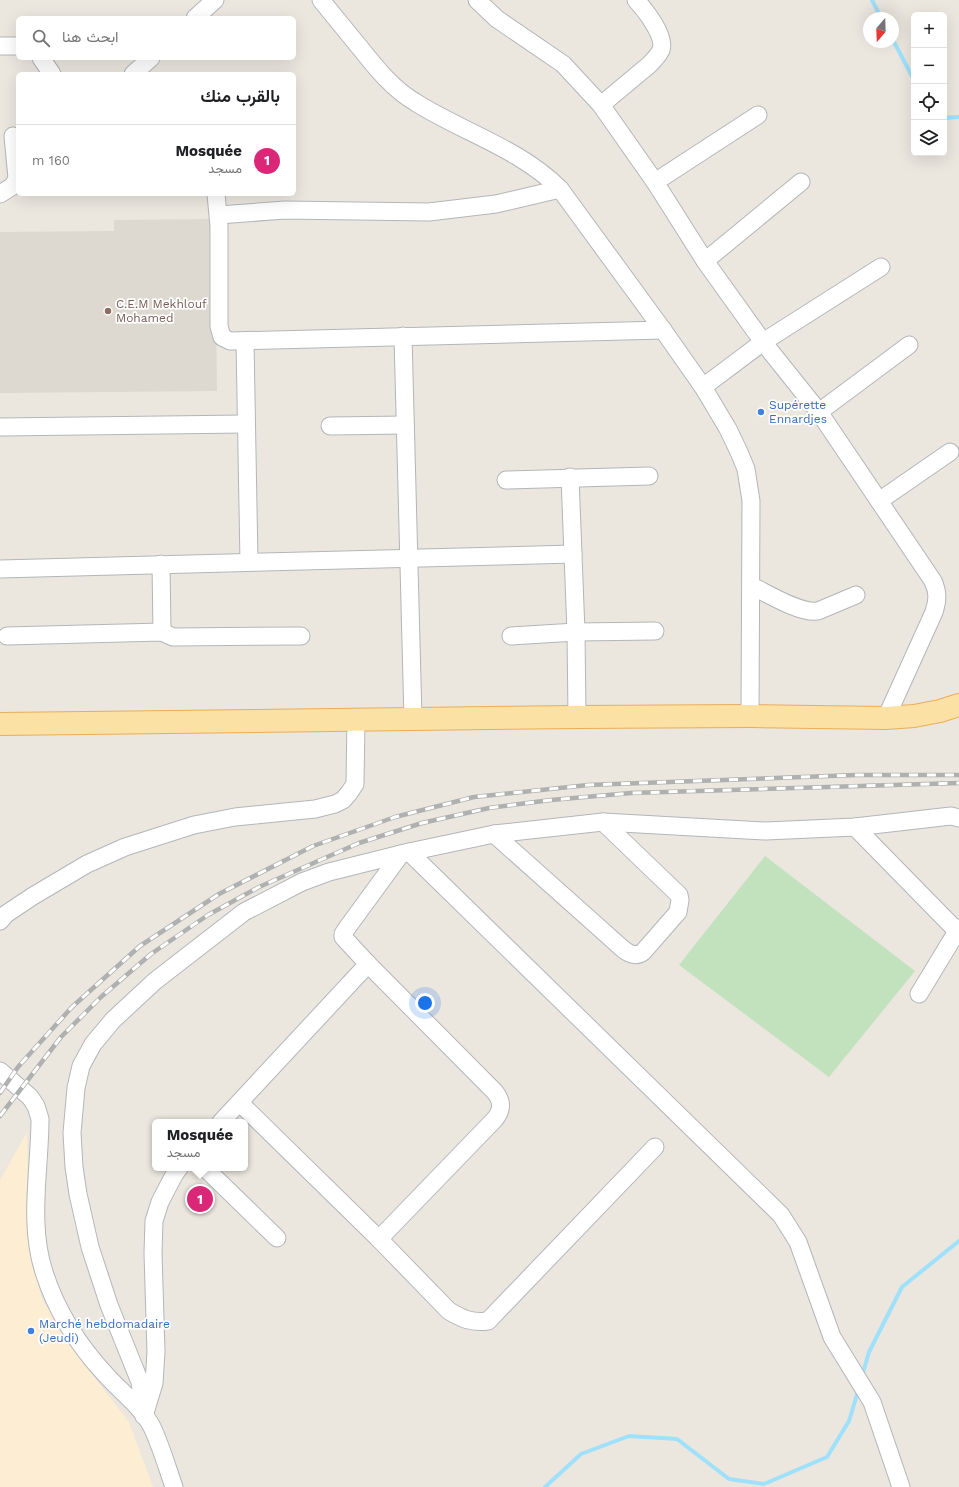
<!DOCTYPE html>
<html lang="ar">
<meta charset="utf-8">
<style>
body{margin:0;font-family:"Work Sans",Vazirmatn,sans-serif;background:#f2f2f2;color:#202124;direction:rtl}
.controls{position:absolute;right:12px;top:12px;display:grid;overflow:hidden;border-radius:6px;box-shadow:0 4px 16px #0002}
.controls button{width:36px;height:36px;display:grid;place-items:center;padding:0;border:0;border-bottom:1px solid #e0e0e0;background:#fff;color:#202124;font:20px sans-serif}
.compass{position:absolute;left:863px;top:12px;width:36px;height:36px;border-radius:50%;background:#fff;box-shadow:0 4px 16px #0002;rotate:199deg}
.you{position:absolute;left:425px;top:1003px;width:14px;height:14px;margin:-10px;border:3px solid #fff;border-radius:50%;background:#1a73e8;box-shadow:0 0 0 6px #1a73e833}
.badge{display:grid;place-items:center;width:26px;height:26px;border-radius:50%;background:#db2777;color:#fff;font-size:13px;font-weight:700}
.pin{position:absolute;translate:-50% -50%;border:2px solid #fff;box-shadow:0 1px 4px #0006}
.popup{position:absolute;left:152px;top:1119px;width:96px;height:52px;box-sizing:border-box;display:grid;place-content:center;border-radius:6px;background:#fff;filter:drop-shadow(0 1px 3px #0005);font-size:13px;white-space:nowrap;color:#757577}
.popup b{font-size:15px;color:#202124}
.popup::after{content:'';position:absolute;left:50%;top:100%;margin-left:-8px;border:8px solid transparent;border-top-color:#fff}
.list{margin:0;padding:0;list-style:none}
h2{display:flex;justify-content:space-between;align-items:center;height:52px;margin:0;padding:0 16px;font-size:17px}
h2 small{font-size:13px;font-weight:400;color:#757577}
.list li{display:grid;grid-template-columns:26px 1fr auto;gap:12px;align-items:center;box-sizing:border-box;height:72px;padding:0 16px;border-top:1px solid #e0e0e0}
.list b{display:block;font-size:15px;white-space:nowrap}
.list p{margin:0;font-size:13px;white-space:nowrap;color:#757577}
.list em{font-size:13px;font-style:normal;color:#757577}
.icon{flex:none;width:22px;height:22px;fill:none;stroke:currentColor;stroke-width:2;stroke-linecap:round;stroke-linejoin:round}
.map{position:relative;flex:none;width:959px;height:1487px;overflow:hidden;direction:ltr}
.search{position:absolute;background:#fff;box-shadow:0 4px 16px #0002;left:16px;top:16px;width:280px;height:44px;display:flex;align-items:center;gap:10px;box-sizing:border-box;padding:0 14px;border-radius:6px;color:#757577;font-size:15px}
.panel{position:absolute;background:#fff;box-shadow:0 4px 16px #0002;left:16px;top:72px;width:280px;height:124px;border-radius:6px;direction:rtl}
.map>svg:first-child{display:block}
.commercial{fill:#fcedd3}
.education{fill:#ddd8d0}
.green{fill:#c1e2bc}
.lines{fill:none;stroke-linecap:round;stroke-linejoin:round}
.stream{stroke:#9fe0fb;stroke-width:4}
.minor-casing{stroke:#b2b6ba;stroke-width:19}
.major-casing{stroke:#eaad59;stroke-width:24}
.minor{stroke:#fff;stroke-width:17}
.major{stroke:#fbe1a4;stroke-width:22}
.rail-casing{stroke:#afb0b0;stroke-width:4.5}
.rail{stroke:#fff;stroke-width:3;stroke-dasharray:9;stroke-linecap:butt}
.education-dot{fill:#8d6e63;stroke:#fff;stroke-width:1.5}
.shop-dot{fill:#3f7fe0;stroke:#fff;stroke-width:1.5}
.labels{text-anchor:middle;stroke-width:3.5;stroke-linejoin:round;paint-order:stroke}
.education-label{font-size:12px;fill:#785e54;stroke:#fff;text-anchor:start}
.shop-label{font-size:12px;fill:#366cbe;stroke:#fff;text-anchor:start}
</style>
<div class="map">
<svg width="959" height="1487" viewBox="0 0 959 1487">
<rect width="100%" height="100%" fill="#ebe7df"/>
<!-- commercial -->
<path class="commercial" d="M27 1132 29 1248 42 1299 83 1363 129 1422 153 1487H0V1180Z"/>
<!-- education -->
<path class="education" d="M215 219 217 391 0 393V232L114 231V220Z"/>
<!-- green -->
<path class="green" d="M765 856 915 971 829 1077 679 965Z"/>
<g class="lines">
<!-- stream -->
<g class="stream">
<path d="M872 0 881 18"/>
<path d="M893 40 914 80"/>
<path d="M944 118 959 117"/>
<path d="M862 1376 869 1352 902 1287 959 1241"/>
<path d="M545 1487 581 1454 629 1436 677 1439 729 1479 764 1484 827 1457 849 1421 858 1391"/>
</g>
<defs>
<g id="minor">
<path d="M321 0C334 16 348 33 361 49 377 69 393 89 415 102 462 132 519 148 560 189L663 330 703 387 728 429 739 452 746 469 751 501 750 716"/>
<path d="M477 0 497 19 563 64 601 105 655 182 705 261 763 342 819 412 933 581C938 592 938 600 934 612L886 718"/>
<path d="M195 18 215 0"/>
<path d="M0 46H18"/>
<path d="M41 58 52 74"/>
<path d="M133 74 151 58"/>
<path d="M601 105 649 65C653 61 658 56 661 50 666 36 645 10 636 0"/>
<path d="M655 182 758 115"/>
<path d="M0 194 13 186 17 178 13 136"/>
<path d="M216 194 219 226V326L222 337 230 341 663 330"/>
<path d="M219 215 285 210 429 212 496 204 560 189"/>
<path d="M705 261 801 182"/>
<path d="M403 336 413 719"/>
<path d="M245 342 249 562"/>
<path d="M703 387 763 342 881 267"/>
<path d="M819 412 909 345"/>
<path d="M330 426 405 425"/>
<path d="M0 427 245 424"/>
<path d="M570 477 576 632 577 717"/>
<path d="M506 480 649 476"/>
<path d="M879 501 950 452"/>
<path d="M161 564 162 632"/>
<path d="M0 569 573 554"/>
<path d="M752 586C768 594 801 614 818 611L856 595"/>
<path d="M7 636 162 632 173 637 301 636"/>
<path d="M511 636 576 632 655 631"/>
<path d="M855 827 957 931"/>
<path d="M494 834 614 941C622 948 632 960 643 952L678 912 680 900 679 895 603 822"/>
<path d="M409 852 781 1215 798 1242 832 1337 872 1402 901 1487"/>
<path d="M0 921 6 914 33 896 87 864 125 847 194 825 235 817 315 809 335 804 343 800 349 793 355 784 356 720"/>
<path d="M919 994 959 928"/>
<path d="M0 1071 30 1097 36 1106 40 1119C40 1169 28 1223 44 1272 56 1310 79 1346 106 1375 121 1392 141 1406 152 1427 161 1446 167 1467 174 1487"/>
<path d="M240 1103 379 1239 449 1311C463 1319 471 1323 488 1321L655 1147"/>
<path d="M221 1122 368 964"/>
<path d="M179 1168 174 1175 160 1202 154 1221 153 1253 156 1352 154 1383 144 1416 140 1382 109 1305 90 1247 78 1194 74 1167 72 1133 76 1088 81 1066 93 1044 113 1020 155 981 244 912 302 882 329 872 409 852 494 834 603 822 766 831 855 827 951 816 959 818"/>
<path d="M205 1168 277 1238"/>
<path d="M379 1239 495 1119C503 1109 502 1101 495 1092L368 964 343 937V934L347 928 401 854"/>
</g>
<path id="major" d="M0 724 577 717 750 716 886 718 914 716 940 711 959 705"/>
</defs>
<!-- minor casing -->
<use href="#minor" class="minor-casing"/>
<!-- major casing -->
<use href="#major" class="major-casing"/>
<!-- minor -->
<use href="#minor" class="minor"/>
<!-- major -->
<use href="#major" class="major"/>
<defs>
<g id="rail">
<path d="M0 1093 18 1067 72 1007 140 946 219 894 313 846 395 817 474 797 588 785 856 775H959"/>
<path d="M0 1116 61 1037 101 997 151 954 208 915 259 887 359 843 422 823 489 808 551 800 631 793 959 783"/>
</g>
</defs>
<!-- rail casing -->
<use href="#rail" class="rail-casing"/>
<!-- rail -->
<use href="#rail" class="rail"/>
</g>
<!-- markers -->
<circle class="education-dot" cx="108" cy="311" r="4"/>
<g class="shop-dot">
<circle cx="761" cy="412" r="4"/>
<circle cx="31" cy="1331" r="4"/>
</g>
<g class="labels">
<!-- education labels -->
<g class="education-label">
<text x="116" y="308">C.E.M Mekhlouf<tspan x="116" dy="14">Mohamed</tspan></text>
</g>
<!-- shop labels -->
<g class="shop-label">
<text x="769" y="409">Supérette<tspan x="769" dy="14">Ennardjes</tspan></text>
<text x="39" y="1328">Marché hebdomadaire<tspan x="39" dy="14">(Jeudi)</tspan></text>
</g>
</g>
</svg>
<div class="controls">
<button>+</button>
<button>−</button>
<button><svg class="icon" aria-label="locate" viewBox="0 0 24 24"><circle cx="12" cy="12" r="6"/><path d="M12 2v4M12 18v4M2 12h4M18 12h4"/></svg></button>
<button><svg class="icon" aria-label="layers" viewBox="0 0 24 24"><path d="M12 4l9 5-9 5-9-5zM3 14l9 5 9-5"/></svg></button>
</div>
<svg class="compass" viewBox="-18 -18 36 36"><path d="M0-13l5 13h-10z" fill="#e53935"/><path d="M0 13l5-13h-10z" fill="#757577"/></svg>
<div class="you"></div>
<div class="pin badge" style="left:200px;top:1199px">1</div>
<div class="popup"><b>Mosquée</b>مسجد</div>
<div class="search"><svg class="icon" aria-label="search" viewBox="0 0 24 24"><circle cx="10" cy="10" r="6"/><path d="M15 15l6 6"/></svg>ابحث هنا</div>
<section class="panel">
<h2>بالقرب منك<small></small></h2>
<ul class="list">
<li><span class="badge">1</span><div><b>Mosquée</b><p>مسجد</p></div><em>160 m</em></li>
</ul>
</section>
</div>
